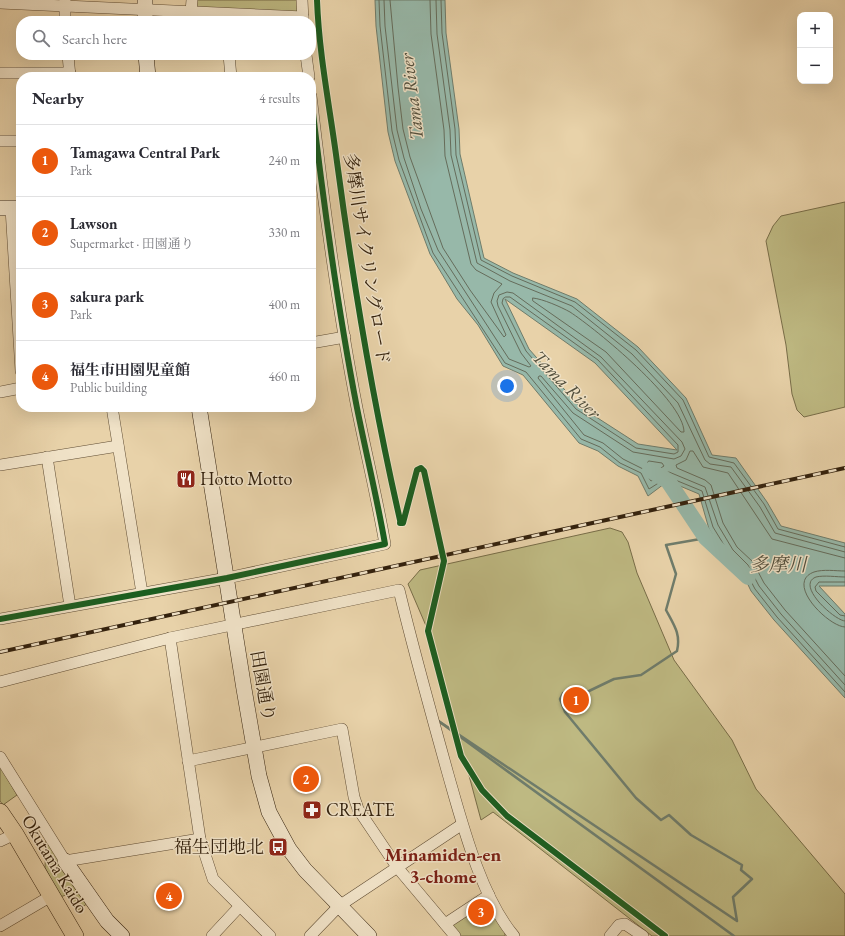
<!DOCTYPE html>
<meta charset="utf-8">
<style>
body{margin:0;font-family:"EB Garamond","Noto Serif JP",serif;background:#f2f2f3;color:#2b2b33}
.controls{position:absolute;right:12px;top:12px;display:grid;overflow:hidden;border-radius:8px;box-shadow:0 4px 16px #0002}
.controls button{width:36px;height:36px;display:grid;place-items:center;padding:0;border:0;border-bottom:1px solid #e1e1e2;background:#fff;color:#2b2b33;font:20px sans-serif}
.you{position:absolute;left:507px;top:386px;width:14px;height:14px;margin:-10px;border:3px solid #fff;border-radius:50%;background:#1a73e8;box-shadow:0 0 0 6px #1a73e833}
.badge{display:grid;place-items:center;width:26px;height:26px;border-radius:50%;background:#ea580c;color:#fff;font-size:13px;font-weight:700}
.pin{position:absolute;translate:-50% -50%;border:2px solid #fff;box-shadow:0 1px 4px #0006}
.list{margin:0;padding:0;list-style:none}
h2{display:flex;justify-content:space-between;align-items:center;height:52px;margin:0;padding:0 16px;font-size:17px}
h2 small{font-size:13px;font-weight:400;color:#7c7c81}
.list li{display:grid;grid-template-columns:26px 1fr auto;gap:12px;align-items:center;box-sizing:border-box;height:72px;padding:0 16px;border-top:1px solid #e1e1e2}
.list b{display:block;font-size:15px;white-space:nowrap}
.list p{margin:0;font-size:13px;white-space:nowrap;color:#7c7c81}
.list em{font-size:13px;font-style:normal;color:#7c7c81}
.icon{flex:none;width:22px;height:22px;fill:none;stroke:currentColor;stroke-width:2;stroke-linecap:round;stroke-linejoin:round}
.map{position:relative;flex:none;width:845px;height:936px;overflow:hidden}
.search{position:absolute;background:#fff;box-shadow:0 4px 16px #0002;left:16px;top:16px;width:300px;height:44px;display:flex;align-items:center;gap:10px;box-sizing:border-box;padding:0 14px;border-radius:16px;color:#7c7c81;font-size:15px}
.panel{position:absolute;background:#fff;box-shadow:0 4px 16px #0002;left:16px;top:72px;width:300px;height:340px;border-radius:16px}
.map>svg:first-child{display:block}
.green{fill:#beb982;stroke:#786d48}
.water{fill:#97b8a9;stroke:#6f7c6b;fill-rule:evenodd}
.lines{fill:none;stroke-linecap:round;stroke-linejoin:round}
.shore{stroke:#656c5b;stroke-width:1}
.stream{stroke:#6f7c6b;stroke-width:2.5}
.river{stroke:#97b8a9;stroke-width:16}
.street-casing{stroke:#604d34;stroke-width:12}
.secondary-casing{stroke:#33210d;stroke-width:16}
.primary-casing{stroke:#33210d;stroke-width:18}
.street{stroke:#f0e2c7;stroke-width:11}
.secondary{stroke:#f0e2c7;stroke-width:15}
.primary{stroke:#e8d2a9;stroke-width:17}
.rail-casing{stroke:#33210d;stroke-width:4}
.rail{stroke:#f0e2c7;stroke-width:2.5;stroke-dasharray:8;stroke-linecap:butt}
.cycleway-casing{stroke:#f0e2c7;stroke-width:8}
.cycleway{stroke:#1b5e20;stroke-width:6}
.labels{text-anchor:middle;stroke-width:3;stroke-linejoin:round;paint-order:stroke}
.street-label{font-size:18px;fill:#33210d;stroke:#f0e2c7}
.poi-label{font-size:18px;fill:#33210d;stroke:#f0e2c7;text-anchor:start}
.water-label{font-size:19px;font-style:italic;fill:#514e3c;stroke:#f0e2c7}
.neighbourhood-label{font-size:19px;font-weight:bold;fill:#7a1f14;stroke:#f0e2c7}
</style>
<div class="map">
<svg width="845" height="936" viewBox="0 0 845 936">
<rect width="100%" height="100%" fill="#e8d2a9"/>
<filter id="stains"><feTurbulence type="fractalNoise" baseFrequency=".005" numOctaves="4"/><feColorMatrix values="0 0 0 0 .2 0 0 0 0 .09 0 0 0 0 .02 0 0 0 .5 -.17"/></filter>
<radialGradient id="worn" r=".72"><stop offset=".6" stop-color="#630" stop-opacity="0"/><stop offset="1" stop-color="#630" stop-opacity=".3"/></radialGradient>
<!-- green -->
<g class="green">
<path d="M196 0H301V13L195 10Z"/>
<path d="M845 202V407L804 417 797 410 792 394 786 345 766 241 773 226 781 216Z"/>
<path d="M610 528 622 532 628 542 637 573 674 660 732 740 756 789 845 894V936H652L493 812 481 820 433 642 408 584 420 570Z"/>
<path d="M0 766 17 795 3 805 0 801Z"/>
<path d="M46 839 88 903 77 911 66 895 60 897 45 868Z"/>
<path d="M485 900 505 929V936H457L451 923Z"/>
</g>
<!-- water -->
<path class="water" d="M375 0H445L446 33 459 129 460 154 484 258 513 273 577 299 638 347 686 398 712 455 736 458 767 502 781 526 845 543V586H819L845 614V698L774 620 751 591 741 570 726 556 709 529 699 494 668 481 648 496 638 476 618 466 598 451 579 443 523 375 503 366 478 325 457 299 430 254 395 161 388 132 376 26ZM505 299 595 363 677 450 638 444 579 406 529 349Z"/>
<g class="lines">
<!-- shore -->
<g class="shore">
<path d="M379 0 380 26 392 131 399 160 433 253 505 363 526 372 581 439 600 447 620 463 641 473 649 489 668 477 702 491 713 527 729 553 744 568 755 589 777 617 845 692"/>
<path d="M384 0 385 26 397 130 404 158 421 209 438 250 509 359 529 367 531 366 521 353 498 306 497 301 499 295 507 292 513 293 601 357 682 442 685 449 681 456 674 459 633 452 573 413 541 376H539L538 378 584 435 603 443 623 459 643 469 651 481 664 473 669 472 705 487 718 525 733 550 748 565 759 586 781 614 845 685"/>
<path d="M390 0 398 87 403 129 410 157 443 248 470 290 504 337 506 335 491 302 494 293 502 284 476 270 471 264 445 156 444 130 431 34 430 0"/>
<path d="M436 0 437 34 450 130 451 155 477 263 510 281 572 306 632 354 678 403 705 460 710 464 731 467 760 507 775 533 845 552"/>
<path d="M441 0 442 33 455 129 456 155 481 260 512 276 575 302 636 350 683 400 709 457 734 463 764 504 778 529 845 547"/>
<path d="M506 297H510L598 360 678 445V452L674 454 636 448 576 409 526 351 502 303 503 299Z"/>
<path d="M533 298C543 299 561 307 570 312 596 329 684 401 684 432H681L606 352 533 301Z"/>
<path d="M649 461 662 463 664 466 654 472 647 464Z"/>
<path d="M845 558 772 539 728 473 703 467 693 451H690L686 460 676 465 677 468 705 480 711 485 723 523 737 547 753 562 764 583 785 610 845 676"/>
<path d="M845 571C836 571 823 569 814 572 784 583 829 627 845 627"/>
<path d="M845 577C837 577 824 575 816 577 795 585 835 621 845 621"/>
<path d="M845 582H819L815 587 816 591 840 615 845 616"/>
</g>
<!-- stream -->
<g class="stream">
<path d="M437 720 734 936"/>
<path d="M437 720 737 921 733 897 752 879 741 870 742 865 691 835 669 815 661 820 636 798 565 712 560 699 563 693 589 691 614 679 641 675 677 651C681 634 674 625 666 610L676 574 666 545 706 538"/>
</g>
<!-- river -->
<path class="river" d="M650 470 668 481 706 538 748 577"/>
<defs>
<g id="street">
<path d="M65 0V21"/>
<path d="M302 0 303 21"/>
<path d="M0 3 303 17"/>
<path d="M191 12 192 0"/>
<path d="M68 55 70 77"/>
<path d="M229 55 231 77"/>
<path d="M306 55 309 77"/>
<path d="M0 73H70"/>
<path d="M0 141H21"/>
<path d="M11 208 21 371"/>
<path d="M311 343 345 337"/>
<path d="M0 392 21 388"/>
<path d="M112 407 142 593"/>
<path d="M47 457 70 606"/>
<path d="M0 465 118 446"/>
<path d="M0 619 227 578 385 544C377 498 366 453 357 408 337 305 323 200 311 96"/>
<path d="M170 638 200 839 213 879 270 936"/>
<path d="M0 682 170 638 399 590C414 652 431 713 448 774 462 823 481 897 514 936"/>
<path d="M0 757 65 861 200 839"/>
<path d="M188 761 342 729 354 797 358 809 397 867 455 936"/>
<path d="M0 841 15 834"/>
<path d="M445 924 489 895"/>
<path d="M0 926 51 896"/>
<path d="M212 936 239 907"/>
<path d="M310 936 339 906 461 825"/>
<path d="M610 936 619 925 625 924 643 936"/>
</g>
<g id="secondary">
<path d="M145 21V0"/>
<path d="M146 55 148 77"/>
<path d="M0 208H21"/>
<path d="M199 407 244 689 259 776 269 812 289 849 305 870 369 936"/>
<path d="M65 861 107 921 122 936"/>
</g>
<path id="primary" d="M0 812 15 834 75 936"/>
</defs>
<!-- street casing -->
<use href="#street" class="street-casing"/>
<!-- secondary casing -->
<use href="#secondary" class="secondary-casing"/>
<!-- primary casing -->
<use href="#primary" class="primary-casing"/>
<!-- street -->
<use href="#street" class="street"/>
<!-- secondary -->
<use href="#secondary" class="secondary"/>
<!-- primary -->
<use href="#primary" class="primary"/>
<defs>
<path id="rail" d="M0 652 845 468"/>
</defs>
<!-- rail casing -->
<use href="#rail" class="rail-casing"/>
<!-- rail -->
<use href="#rail" class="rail"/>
<defs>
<g id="cycleway">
<path d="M317 0C319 55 330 108 337 162 353 282 373 402 400 520"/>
<path d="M400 523H403L417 470 421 468 424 471 444 561 428 631 461 756 482 790 507 816 665 936"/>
<path d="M0 619 227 578 385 544C377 498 366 453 357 408 337 305 323 200 311 96"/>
</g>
</defs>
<!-- cycleway casing -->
<use href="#cycleway" class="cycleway-casing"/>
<!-- cycleway -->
<use href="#cycleway" class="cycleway"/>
</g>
<!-- icons -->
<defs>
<symbol id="restaurant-square" viewBox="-11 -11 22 22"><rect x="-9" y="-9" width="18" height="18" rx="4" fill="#8f2418" stroke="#f0e2c7"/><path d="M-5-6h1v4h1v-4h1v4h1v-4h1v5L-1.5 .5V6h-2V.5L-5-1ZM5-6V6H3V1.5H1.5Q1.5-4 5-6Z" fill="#fff"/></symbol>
<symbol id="pharmacy-square" viewBox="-11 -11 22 22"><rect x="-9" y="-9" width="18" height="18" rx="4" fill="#8f2418" stroke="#f0e2c7"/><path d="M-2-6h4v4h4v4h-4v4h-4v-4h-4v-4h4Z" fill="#fff"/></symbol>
<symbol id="bus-square" viewBox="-11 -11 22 22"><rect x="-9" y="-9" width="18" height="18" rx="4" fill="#8f2418" stroke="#f0e2c7"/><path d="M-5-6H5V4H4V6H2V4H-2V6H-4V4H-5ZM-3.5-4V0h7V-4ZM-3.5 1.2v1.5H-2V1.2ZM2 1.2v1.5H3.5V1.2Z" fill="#fff"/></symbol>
</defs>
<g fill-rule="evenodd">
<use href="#restaurant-square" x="175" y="468" width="22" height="22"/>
<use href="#pharmacy-square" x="301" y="799" width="22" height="22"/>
<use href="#bus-square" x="267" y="836" width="22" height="22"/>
</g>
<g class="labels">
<!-- street labels -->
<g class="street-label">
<text transform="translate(367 259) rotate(81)" y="6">多摩川サイクリングロード</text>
<text transform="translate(263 686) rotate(80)" y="6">田園通り</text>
<text transform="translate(55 864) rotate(59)" y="6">Okutama Kaido</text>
</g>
<!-- poi labels -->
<g class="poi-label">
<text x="200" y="485">Hotto Motto</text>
<text x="326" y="816">CREATE</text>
<text x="264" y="853" text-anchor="end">福生団地北</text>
</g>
<!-- water labels -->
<g class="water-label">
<text transform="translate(411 97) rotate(-97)" y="7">Tama River</text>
<text transform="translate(567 384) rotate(45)" y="7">Tama River</text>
<text x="778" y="571">多摩川</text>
</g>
<!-- neighbourhood labels -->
<g class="neighbourhood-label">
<text x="443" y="861">Minamiden-en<tspan x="443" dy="22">3-chome</tspan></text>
</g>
</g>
<rect width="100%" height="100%" filter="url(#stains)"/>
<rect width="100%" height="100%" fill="url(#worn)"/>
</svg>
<div class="controls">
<button>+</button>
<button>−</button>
</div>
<div class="you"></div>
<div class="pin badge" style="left:576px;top:700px">1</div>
<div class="pin badge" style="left:306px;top:779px">2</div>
<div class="pin badge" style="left:481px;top:912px">3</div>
<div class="pin badge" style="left:169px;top:896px">4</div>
<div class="search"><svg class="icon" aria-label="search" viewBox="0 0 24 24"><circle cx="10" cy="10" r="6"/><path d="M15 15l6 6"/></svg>Search here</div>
<section class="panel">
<h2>Nearby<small>4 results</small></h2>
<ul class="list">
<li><span class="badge">1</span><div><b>Tamagawa Central Park</b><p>Park</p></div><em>240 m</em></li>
<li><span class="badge">2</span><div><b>Lawson</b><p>Supermarket · 田園通り</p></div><em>330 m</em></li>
<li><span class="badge">3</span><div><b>sakura park</b><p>Park</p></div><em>400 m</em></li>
<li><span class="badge">4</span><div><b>福生市田園児童館</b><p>Public building</p></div><em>460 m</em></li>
</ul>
</section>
</div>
